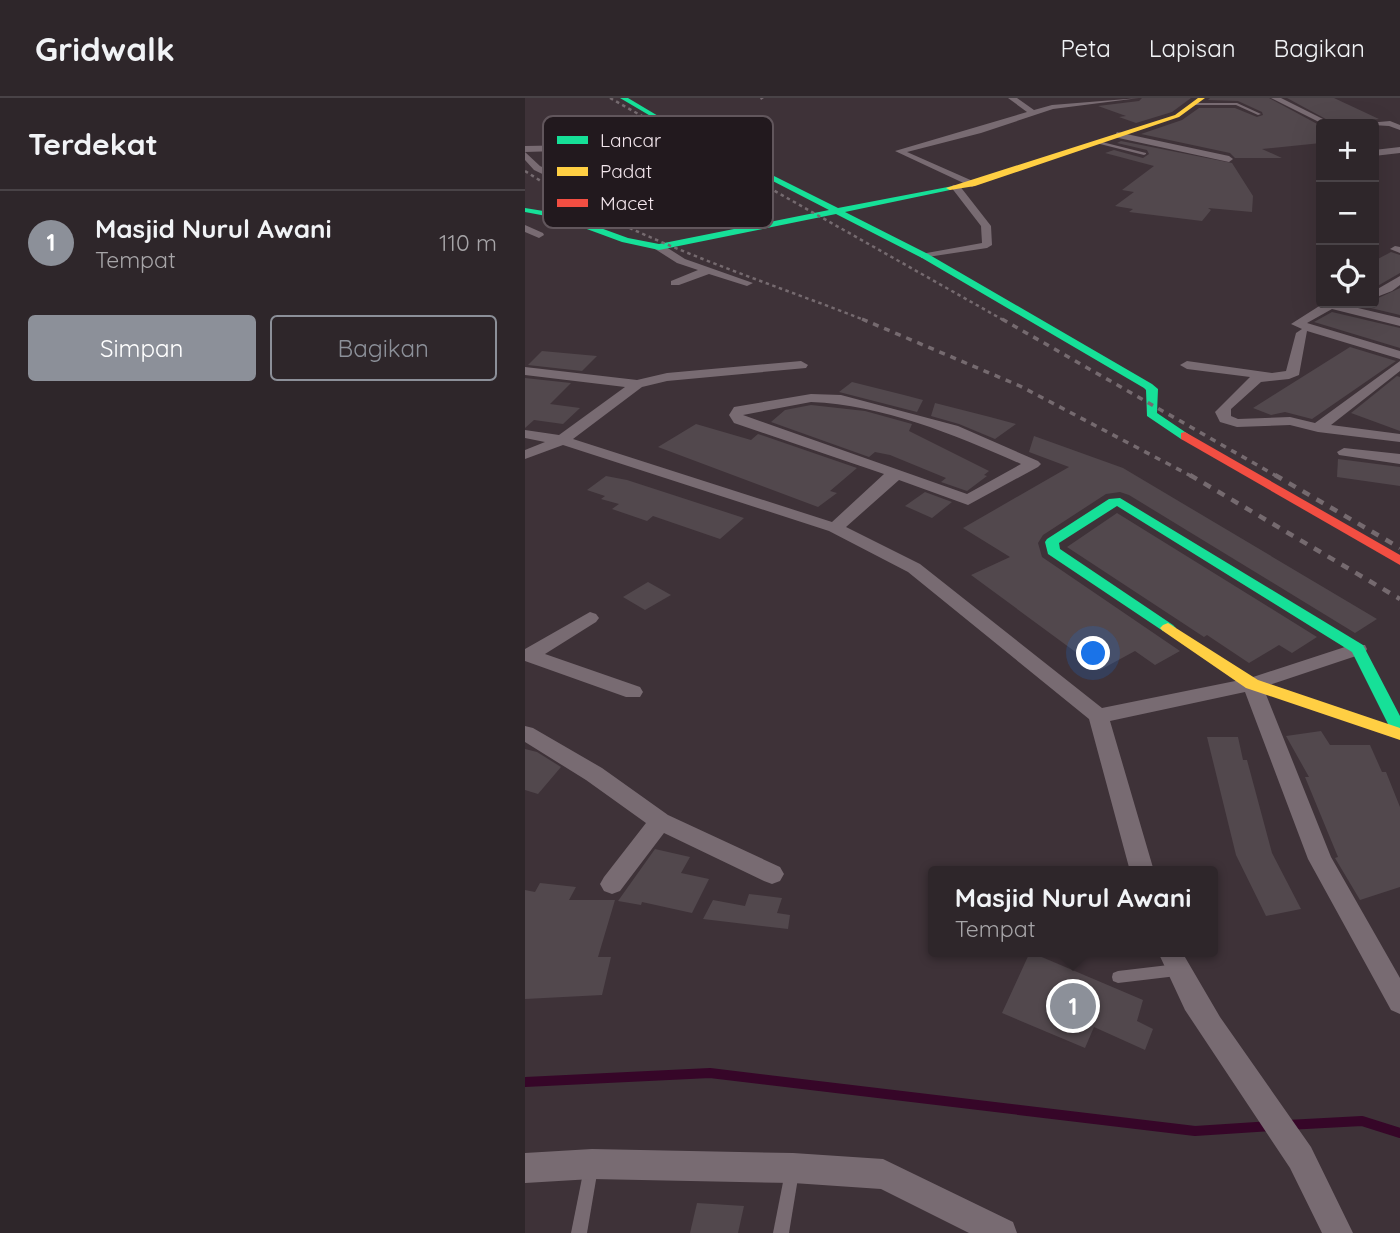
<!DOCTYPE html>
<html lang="id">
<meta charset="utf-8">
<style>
body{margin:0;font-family:Quicksand,sans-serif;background:#3a3236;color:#f1f3f6}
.controls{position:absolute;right:21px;top:21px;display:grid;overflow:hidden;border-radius:7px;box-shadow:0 7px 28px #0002}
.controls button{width:63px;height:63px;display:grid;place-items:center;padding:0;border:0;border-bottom:2px solid #494347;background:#2e262a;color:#f1f3f6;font:35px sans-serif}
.you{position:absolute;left:569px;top:556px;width:24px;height:24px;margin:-18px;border:5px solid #fff;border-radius:50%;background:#1a73e8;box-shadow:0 0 0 10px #1a73e833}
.badge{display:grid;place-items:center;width:46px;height:46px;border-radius:50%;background:#8c9099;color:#fff;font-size:23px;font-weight:700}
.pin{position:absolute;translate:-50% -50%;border:4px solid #fff;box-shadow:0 2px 7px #0006}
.popup{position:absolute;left:403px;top:768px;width:290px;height:91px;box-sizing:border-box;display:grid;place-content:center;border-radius:7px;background:#2e262a;filter:drop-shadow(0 2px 5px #0005);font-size:23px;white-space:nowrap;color:#a7a5a8}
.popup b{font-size:26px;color:#f1f3f6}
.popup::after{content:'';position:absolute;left:50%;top:100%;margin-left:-14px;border:14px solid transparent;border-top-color:#2e262a}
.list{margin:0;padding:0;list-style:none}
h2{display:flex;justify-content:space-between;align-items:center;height:91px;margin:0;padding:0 28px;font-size:30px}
h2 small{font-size:23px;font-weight:400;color:#a7a5a8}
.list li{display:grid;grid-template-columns:46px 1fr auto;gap:21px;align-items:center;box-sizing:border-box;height:105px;padding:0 28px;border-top:2px solid #494347}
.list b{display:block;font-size:26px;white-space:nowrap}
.list p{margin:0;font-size:23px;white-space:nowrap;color:#a7a5a8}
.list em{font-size:23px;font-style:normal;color:#a7a5a8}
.actions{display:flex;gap:14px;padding:21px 28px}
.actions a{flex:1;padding:16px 0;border:2px solid #8c9099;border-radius:7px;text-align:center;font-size:24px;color:#8c9099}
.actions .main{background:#8c9099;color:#fff}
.icon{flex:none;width:38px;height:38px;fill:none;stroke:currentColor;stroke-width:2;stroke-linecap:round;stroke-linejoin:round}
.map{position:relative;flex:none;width:875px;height:1135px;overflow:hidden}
header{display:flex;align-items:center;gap:42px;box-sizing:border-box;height:98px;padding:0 35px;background:#2e262a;border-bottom:2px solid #494347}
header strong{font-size:33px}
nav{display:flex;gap:38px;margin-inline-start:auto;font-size:24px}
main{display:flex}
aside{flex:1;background:#2e262a}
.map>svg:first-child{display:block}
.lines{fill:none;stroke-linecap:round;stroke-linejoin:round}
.stream{stroke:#360628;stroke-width:10}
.building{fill:#52484d}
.lane{fill:#786b72;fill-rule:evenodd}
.street{fill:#786b72;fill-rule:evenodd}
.fast{fill:#16e098;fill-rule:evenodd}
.slow{fill:#ffcf43;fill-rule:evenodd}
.jam{fill:#f24e42;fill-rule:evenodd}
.rail-far2{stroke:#756a6f;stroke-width:2.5;stroke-dasharray:3.5 3.5;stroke-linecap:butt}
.rail-far1{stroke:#756a6f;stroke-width:3.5;stroke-dasharray:6 6;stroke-linecap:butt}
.rail{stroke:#756a6f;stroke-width:4.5;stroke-dasharray:8 8;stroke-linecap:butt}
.key{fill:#22191e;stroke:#61565c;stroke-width:2}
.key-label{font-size:19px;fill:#f3e6ed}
</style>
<header>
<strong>Gridwalk</strong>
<nav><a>Peta</a><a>Lapisan</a><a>Bagikan</a></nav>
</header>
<main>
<aside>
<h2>Terdekat<small></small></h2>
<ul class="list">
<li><span class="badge">1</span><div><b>Masjid Nurul Awani</b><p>Tempat</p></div><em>110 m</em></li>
</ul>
<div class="actions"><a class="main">Simpan</a><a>Bagikan</a></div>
</aside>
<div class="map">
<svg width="875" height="1135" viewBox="0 0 875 1135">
<rect width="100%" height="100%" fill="#3e3238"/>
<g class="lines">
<!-- stream -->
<g class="stream">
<path d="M0 984 185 975 670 1033 747 1028"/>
<path d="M762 1027 837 1023 875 1035"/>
</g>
</g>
<!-- building -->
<g class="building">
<path d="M617 0H666L647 14 611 25 594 19 601 18 573 8 614 3Z"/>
<path d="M685 0H744L796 28V45L737 51 757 60H710L705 55 616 36 657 22 674 10H710L732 19 738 17 737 14 713 3 683 2Z"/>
<path d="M762 0H809L854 21 810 26Z"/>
<path d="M140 43 138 70 51 81 24 69 36 57 99 54 105 50 106 44Z"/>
<path d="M596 43 707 65 728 98 727 114 683 110 686 112 677 123 604 114 608 111 590 108 609 94 597 92 629 68 580 55 589 52 618 60 624 56 622 52 592 45Z"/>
<path d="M170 48 178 52 188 78 197 84 154 93 148 89 186 79 185 73 181 72 154 77Z"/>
<path d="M137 79 122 84 120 88 136 96 135 110 118 114 75 91 66 89Z"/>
<path d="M866 154 875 157V175L849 190V163Z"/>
<path d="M875 190V217L833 207 849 205V202Z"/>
<path d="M807 214 875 230V250L789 224Z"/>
<path d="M825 249 871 263 787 321 760 314 746 317 728 310Z"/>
<path d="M17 253 72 258 57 273 3 267Z"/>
<path d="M872 278 875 279V333L826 315Z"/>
<path d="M0 280 46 285 25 306 55 310 38 326 9 322 0 330Z"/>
<path d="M327 284 379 297 398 302 392 314 314 294Z"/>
<path d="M410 305 465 319 491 326 470 341 434 326 406 318Z"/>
<path d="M286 307 340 313 387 326 384 333 464 373 459 377 462 378 442 393 416 384 421 380 365 357 350 354 344 359 246 324 260 312Z"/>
<path d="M171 326 226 342 233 336 332 370 305 393 312 395 293 409 133 349Z"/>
<path d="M509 338 598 370 852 521 830 535 604 397 595 394 581 396 518 437 513 445 517 459 655 553 630 567 610 553 575 572 446 477 485 459 438 430 544 369 504 354Z"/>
<path d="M813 361 875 369V388L812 379Z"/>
<path d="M81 378 102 382 219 420 195 441 128 418 122 423 87 411 94 406 76 401 80 398 62 392Z"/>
<path d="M400 394 427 404 407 420 380 408Z"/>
<path d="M592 415 792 539 767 555 754 547 724 565 682 537 679 539 542 449Z"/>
<path d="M123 484 146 497 120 512 98 499Z"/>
<path d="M796 633 805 647H845L857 674H861L875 709V789L835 802 810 760 813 759 780 679H784L761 638Z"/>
<path d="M682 639H713L718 662H722L747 755 776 811 741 818 711 757Z"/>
<path d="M0 651 12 654 36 669 13 696 0 692Z"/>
<path d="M130 751 165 759 156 775 184 781 167 815 117 804 116 807 93 803Z"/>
<path d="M15 785 51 789 44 802H90L73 859H86L77 897 0 901V792L10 794Z"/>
<path d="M224 796 257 800 252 815 265 817 263 831 178 821 188 802 220 808Z"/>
<path d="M505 854 618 902 612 923 628 931 620 952 569 929 560 950 477 915Z"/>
<path d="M172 1105 219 1108 213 1135H165Z"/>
</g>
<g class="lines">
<!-- lane -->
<g class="lane">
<path d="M235 0H239L236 2Z"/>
<path d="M671 5H712L736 16 733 17 711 7H670Z"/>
<path d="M573 43 621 55V56L619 57 571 45Z"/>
<path d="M652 866 657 868 658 872 657 876 652 878 593 885 588 883 587 879 588 875 593 873Z"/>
<path d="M66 1063 71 1065 73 1070 62 1135H46L59 1070 61 1065Z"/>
<path d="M267 1067 272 1069 274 1074 264 1135H248L260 1074 262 1069Z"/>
</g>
<!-- street -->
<g class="street">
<path d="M483 0H492L509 12 527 7 614 0 528 11 456 35 382 54 450 84 452 86 447 89 370 53 502 14Z"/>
<path d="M746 0H756L808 26H798Z"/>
<path d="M865 23 875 27V32L864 28 831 26Z"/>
<path d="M592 34 704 58 708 61 704 64 589 39Z"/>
<path d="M102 46 99 51 0 54V48Z"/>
<path d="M875 49V55L849 58V52Z"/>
<path d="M0 54 15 68 48 84 144 72 149 75 57 88 60 91 55 94 9 72 0 62Z"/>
<path d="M180 74 183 75V79L138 88 154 96 217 84V88L163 100 225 129V133H217L123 87Z"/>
<path d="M428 87H434L466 128 467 147 462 150 396 160V156L457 145 456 128 426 89Z"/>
<path d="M0 127 18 135 19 137 14 140 0 134Z"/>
<path d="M130 147H138L160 161 228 185 222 188 184 176 154 187H146V183L173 172 152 165 130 151Z"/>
<path d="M870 148 875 149V155L865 151Z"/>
<path d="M875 178V187L867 193 849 200V193Z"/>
<path d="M799 205H812L875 220V228L807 211 782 225 875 253V261L782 233 774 277 764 281 736 284 706 311V318L713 321 765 319 790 325 875 263V273L806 327 875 336V344L793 334 765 327 712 329 695 324 690 314 725 279 662 271 655 267 662 263 747 275 761 273 771 235 777 231 766 226Z"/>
<path d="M276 263 283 267 281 270 142 283 117 289 48 341 307 424 359 376 209 325 204 317 209 309 286 296 316 297 433 328 513 363 516 366 513 369 443 407 374 382 321 429 395 466 577 610 725 580 826 547H840L842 551 840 555 738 589 806 759 875 880V916L866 912 783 761 720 594 585 623 629 773H605L564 621 383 474 304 433 38 347 0 361V352L20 344 0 340V332L34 337 100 289 0 277V269L112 282 142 275ZM286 304C359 307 430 337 496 366L442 396 218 317Z"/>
<path d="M819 350 875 356V366L814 357 812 354Z"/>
<path d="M65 514 71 516 74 520 71 524 20 556 115 589 118 594 115 599H101L0 563V551Z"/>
<path d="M0 628 8 630 77 670 143 717 255 769 259 776 255 783 247 786 239 783 139 735 95 793 87 796 79 793 75 786 79 779 121 725 61 682 0 644Z"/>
<path d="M633 854H657L695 919 786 1049 828 1135H797L765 1070 660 912Z"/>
<path d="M67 1051 268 1055 358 1061 488 1124 492 1135H444L356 1091 268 1085 67 1081 0 1085V1055Z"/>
</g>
<!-- fast -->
<g class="fast">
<path d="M95 0H103L155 31 313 110 428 88 425 92 320 114 403 156 627 286 633 291 632 315 666 338 660 342 656 341 622 318 621 292 619 290 397 160 311 116 134 152 97 144 32 120 0 114V110L37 116 103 140 134 146 304 112 151 33Z"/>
<path d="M595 400 838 547 875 618V640L869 638 827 554 592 408 534 445 535 451 648 527 651 530 648 533H638L523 456 520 444 522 441 584 401Z"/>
</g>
<!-- slow -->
<g class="slow">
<path d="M673 0H680L654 19 450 88 425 92 421 90 650 17Z"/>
<path d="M643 525 733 582 875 630V642L721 590 638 533 635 530 638 527Z"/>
</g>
<!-- jam -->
<path class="jam" d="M660 334 875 457V467L656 341V335Z"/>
<!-- rail-far2 -->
<g class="rail-far2">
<path d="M85 0 480 223"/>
<path d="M0 73C104 141 227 178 342 223"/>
</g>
<!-- rail-far1 -->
<g class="rail-far1">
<path d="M337 221 495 288 668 379"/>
<path d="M477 221 753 379"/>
</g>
<!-- rail -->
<g class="rail">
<path d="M665 377 875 501"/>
<path d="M750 377 875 450"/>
</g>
</g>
<!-- legend -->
<rect x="18" y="18" width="230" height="112" rx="10" class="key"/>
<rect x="32" y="38" width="31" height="8" fill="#16e098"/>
<rect x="32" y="69" width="31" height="9" fill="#ffcf43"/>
<rect x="32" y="101" width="31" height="8" fill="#f24e42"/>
<g class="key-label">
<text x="75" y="49">Lancar</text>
<text x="75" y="80">Padat</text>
<text x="75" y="112">Macet</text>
</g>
</svg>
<div class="controls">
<button>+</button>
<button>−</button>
<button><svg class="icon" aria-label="locate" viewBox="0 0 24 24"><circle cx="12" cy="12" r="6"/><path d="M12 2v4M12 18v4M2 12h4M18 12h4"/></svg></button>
</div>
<div class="you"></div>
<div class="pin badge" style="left:548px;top:908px">1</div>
<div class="popup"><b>Masjid Nurul Awani</b>Tempat</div>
</div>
</main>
